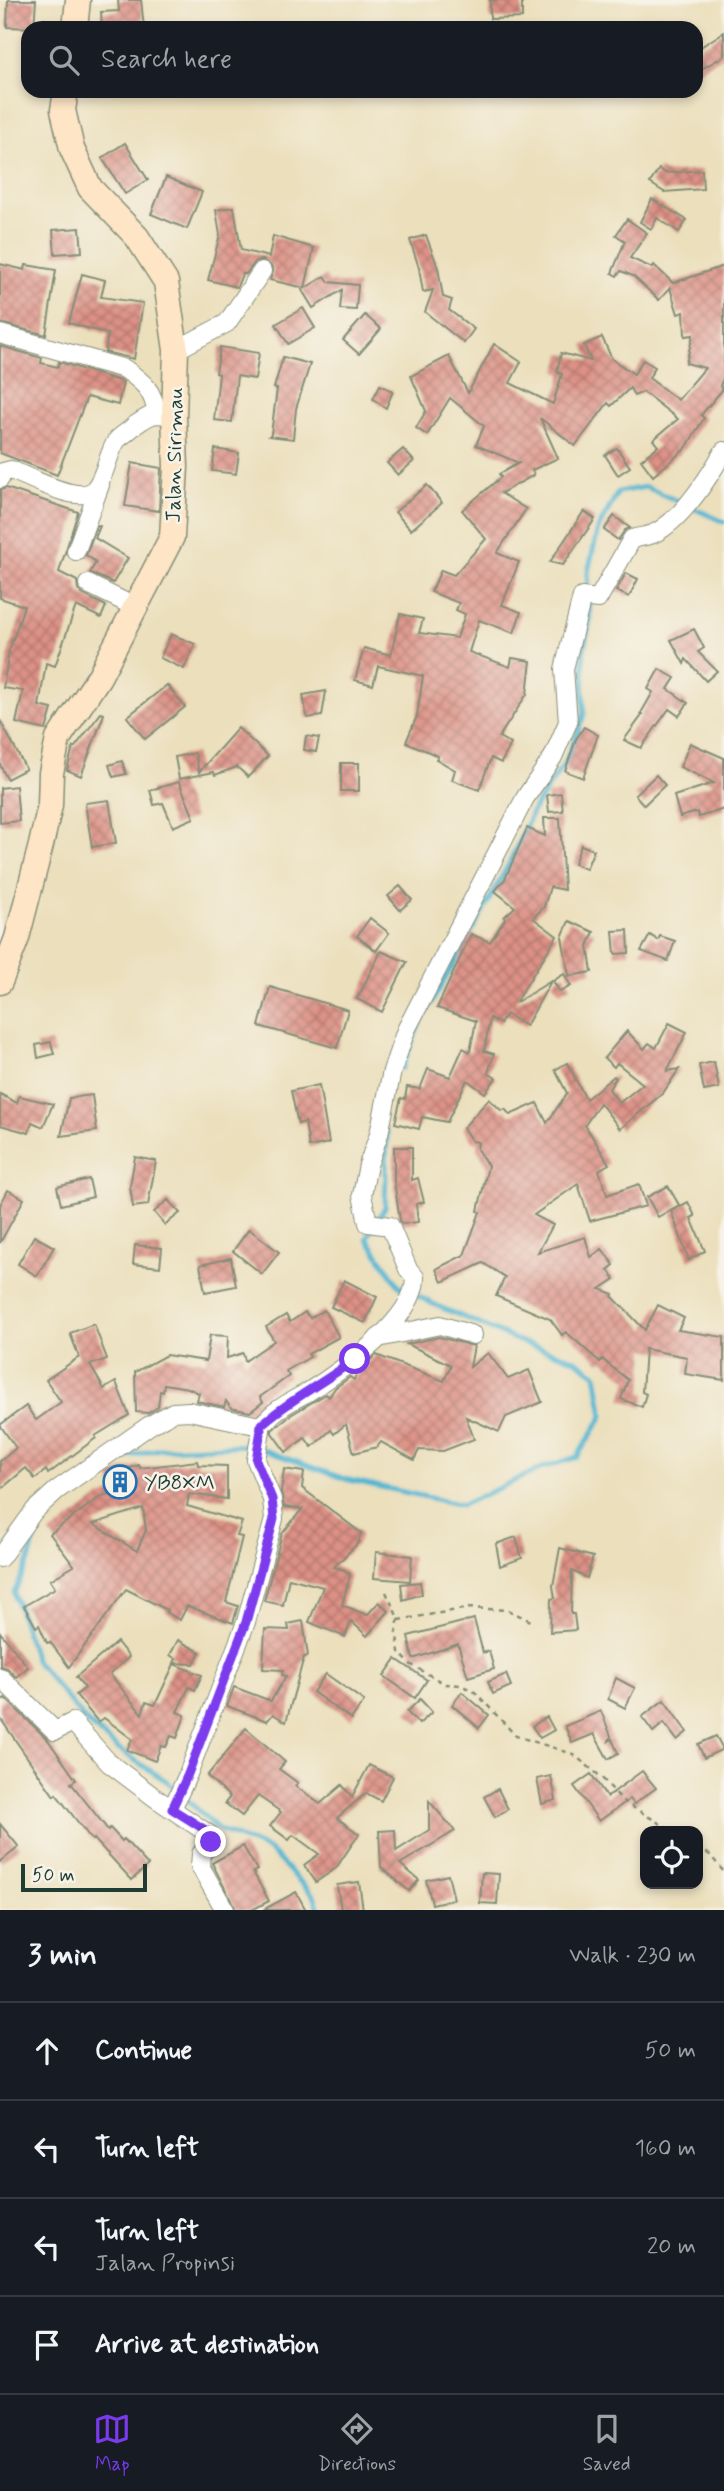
<!DOCTYPE html>
<meta charset="utf-8">
<style>
body{margin:0;font-family:Mynerve,sans-serif;background:#242831;color:#f1f3f6}
.controls{position:absolute;right:21px;bottom:21px;display:grid;overflow:hidden;border-radius:14px;box-shadow:0 4px 10px #0003}
.controls button{width:63px;height:63px;display:grid;place-items:center;padding:0;border:0;border-bottom:2px solid #363941;background:#171b24;color:#f1f3f6;font:35px sans-serif}
.scale{position:absolute;left:21px;bottom:18px;width:126px;box-sizing:border-box;padding-left:7px;border:4px solid #1f3d34;border-top:0;font-size:19px;line-height:24px;white-space:nowrap;color:#1f3d34;-webkit-text-stroke:5px #f7f3e8;paint-order:stroke}
.stop{position:absolute;width:21px;height:21px;margin:-16px;border:5px solid #7c3aed;border-radius:50%;background:#fff}
.stop.end{background:#7c3aed;border-color:#fff;box-shadow:0 2px 7px #0008}
.list{margin:0;padding:0;list-style:none}
h2{display:flex;justify-content:space-between;align-items:center;height:91px;margin:0;padding:0 28px;font-size:30px}
h2 small{font-size:23px;font-weight:400;color:#9ea1a6}
.list li{display:grid;grid-template-columns:46px 1fr auto;gap:21px;align-items:center;box-sizing:border-box;height:98px;padding:0 28px;border-top:2px solid #363941}
.list b{display:block;font-size:26px;white-space:nowrap}
.list p{margin:0;font-size:23px;white-space:nowrap;color:#9ea1a6}
.list em{font-size:23px;font-style:normal;color:#9ea1a6}
.icon{flex:none;width:38px;height:38px;fill:none;stroke:currentColor;stroke-width:2;stroke-linecap:round;stroke-linejoin:round}
.map{position:relative;flex:none;width:724px;height:1910px;overflow:hidden}
.search{position:absolute;background:#171b24;box-shadow:0 4px 10px #0003;left:21px;right:21px;top:21px;height:77px;display:flex;align-items:center;gap:18px;box-sizing:border-box;padding:0 24px;border-radius:21px;color:#9ea1a6;font-size:26px}
.sheet{height:483px;background:#171b24}
nav{display:flex;justify-content:space-around;align-items:center;box-sizing:border-box;height:98px;border-top:2px solid #363941;background:#171b24;font-size:19px;color:#9ea1a6}
nav a{display:grid;justify-items:center;gap:4px}
nav .on{color:#7c3aed}
.map>svg:first-child{display:block}
.lines{fill:none;stroke-linecap:round;stroke-linejoin:round}
.stream{stroke:#53b6d1;stroke-width:5}
.building{fill:url(#building-cross-hatch);fill-rule:evenodd}
.street-casing{stroke:#858e78;stroke-width:20}
.secondary-casing{stroke:#858e78;stroke-width:27}
.path{stroke:#858e78;stroke-width:2.5;stroke-dasharray:5 5;stroke-linecap:butt}
.street{stroke:#fff;stroke-width:18}
.secondary{stroke:#fde5c5;stroke-width:24}
.route{stroke:#7c3aed;stroke-width:9}
.labels{text-anchor:middle;stroke-width:5;stroke-linejoin:round;paint-order:stroke}
.street-label{font-size:21px;fill:#1f3d34;stroke:#f7f3e8}
.poi-label{font-size:21px;fill:#1f3d34;stroke:#f7f3e8;text-anchor:start}
</style>
<div class="map">
<svg width="724" height="1910" viewBox="0 0 724 1910">
<defs>
<pattern id="building-cross-hatch" width="8" height="8" patternUnits="userSpaceOnUse" patternTransform="scale(1.75)"><rect width="8" height="8" fill="#dd9186"/><path d="M0 0l8 8M0 8l8-8" fill="none" stroke="#b3786e"/></pattern>
</defs>
<rect width="100%" height="100%" fill="#f7f3e8"/>
<filter id="ink" filterUnits="userSpaceOnUse"><feTurbulence type="fractalNoise" baseFrequency=".0143" numOctaves="2"/><feDisplacementMap in="SourceGraphic" scale="14" xChannelSelector="R" yChannelSelector="G"/><feConvolveMatrix kernelMatrix="1 2 1 2 8 2 1 2 1" color-interpolation-filters="sRGB"/></filter>
<filter id="wash" filterUnits="userSpaceOnUse"><feTurbulence type="fractalNoise" baseFrequency=".00686" numOctaves="4" result="noise"/><feDisplacementMap in="SourceGraphic" scale="28" xChannelSelector="R" yChannelSelector="G"/><feGaussianBlur stdDeviation="1.57" result="paint"/><feColorMatrix in="noise" values="0 0 0 0 0 0 0 0 0 0 0 0 0 0 0 0 0 1.4 0 .05"/><feComposite in="paint" operator="in"/></filter>
<g filter="url(#wash)">
<rect width="100%" height="100%" fill="#ebdfbc"/>
<g class="lines">
<!-- stream -->
<g class="stream">
<path d="M402 1068 418 1027 508 866 534 808 565 763 584 715 583 654 590 619 588 572 598 529 618 492 646 487 724 522"/>
<path d="M110 1461 160 1449 250 1445 345 1479 462 1505 542 1468 577 1457 603 1416 596 1374 574 1359 521 1342 433 1304 399 1286 367 1238 385 1207 387 1132"/>
<path d="M78 1485 57 1507 41 1517 29 1561 14 1593 35 1660 86 1721 118 1749 168 1782 218 1829 269 1850 315 1897 319 1910"/>
</g>
</g>
<g id="blocks">
<!-- building -->
<g class="building">
<path d="M8 0H36L34 28 7 27Z"/>
<path d="M118 0H141L144 28H102L101 12 119 11Z"/>
<path d="M490 0H522V18L490 19Z"/>
<path d="M724 32V56L696 72V50Z"/>
<path d="M125 143 148 180 125 194 102 158Z"/>
<path d="M659 169 665 173 702 170 703 189 664 192 650 183Z"/>
<path d="M166 177 202 192 187 229 151 214Z"/>
<path d="M652 199 687 220 679 232 657 218 651 229 640 222Z"/>
<path d="M234 207 241 250 269 257 273 236 314 248 305 288 270 280 273 272 272 267 263 260 256 261 246 274H242L237 287 208 280 220 235 216 210Z"/>
<path d="M627 219 647 233 630 258 652 268 654 265 673 283 724 266V376L720 386 723 389 701 415 704 418 686 448 653 476 641 460 658 446 653 440 678 419 643 392 634 396 630 388 611 406 608 403 575 446 540 418 558 458 532 470 534 475 501 493 526 509 497 553 519 562 502 605 521 612 514 633 479 620 469 652 510 667 512 658 531 661 527 694 499 737 511 744 501 763 491 758 479 790 452 780 455 770 436 759 438 756 406 742 417 716 423 676 378 666 373 685 355 680 364 648 391 655 400 614 423 619 419 633 457 638 465 614 456 610 459 603 431 592 441 570 454 575 486 539 462 510 501 477 499 474 519 463 476 445 484 426 450 398 427 435 416 428 426 411 411 376 449 356 468 393 494 344 521 362 510 383 553 404 562 374 557 372 561 353 591 361 584 345 602 337 612 359 634 374 643 360 655 367 649 378 678 400 705 368 686 363 693 335 685 336 684 312 678 314 670 288 659 300 633 276 621 271 617 276 612 273 625 241 616 235Z"/>
<path d="M80 228 82 252 55 254 53 230Z"/>
<path d="M426 235 438 268 443 297 452 300 449 310 474 329 464 343 425 312 433 290 423 292 419 268 410 240Z"/>
<path d="M0 264 25 270 26 265 56 270 46 335 0 323Z"/>
<path d="M82 274 105 280 101 297 143 303 134 359 105 352 108 334 69 323Z"/>
<path d="M325 276 329 282 358 285 356 310 340 309 342 290 313 308 302 290Z"/>
<path d="M303 308 315 328 288 344 276 324Z"/>
<path d="M365 315 381 329 359 354 343 340Z"/>
<path d="M0 346 42 358 41 363 58 367 59 362 123 382 118 405 87 397 57 475 0 453Z"/>
<path d="M220 347 259 353 255 379 237 376 232 422 214 420 219 374 216 373Z"/>
<path d="M283 357 310 364 296 409 293 439 269 436 271 434 277 389 274 388Z"/>
<path d="M380 385 393 391 386 408 373 399Z"/>
<path d="M617 448 630 467 618 475 605 455Z"/>
<path d="M215 449 239 453 236 474 212 471Z"/>
<path d="M403 449 414 461 398 475 387 463Z"/>
<path d="M132 463 161 468 159 511 125 506Z"/>
<path d="M427 485 442 503 411 530 395 512Z"/>
<path d="M6 488 78 512 59 572 77 581 78 590 82 594 106 606 101 618 76 606 55 666 46 663 39 706 52 709 46 730 16 723 23 691 3 688 9 651 24 606 0 598V490Z"/>
<path d="M584 511 595 519 563 565 550 562Z"/>
<path d="M614 516 630 528 625 530 618 540 604 530Z"/>
<path d="M97 525 100 526 95 538 128 558 113 583 90 573 96 562 86 555Z"/>
<path d="M626 573 638 579 629 597 616 591Z"/>
<path d="M694 629 704 648 698 652 717 671 706 681 686 659 684 664 671 640Z"/>
<path d="M171 634 195 644 184 669 160 658Z"/>
<path d="M659 669 675 678 668 689 688 703 679 716 669 709 641 748 624 740 643 714 641 713 653 692 648 689Z"/>
<path d="M167 685 185 707 145 739 127 717Z"/>
<path d="M326 691 322 716 307 718 303 695Z"/>
<path d="M101 713 104 714 81 776 67 770 73 747H75Z"/>
<path d="M0 720 26 769 7 779 0 765Z"/>
<path d="M584 727 598 735 583 778 565 771 576 739Z"/>
<path d="M238 728 268 756 248 777 237 767 215 775 214 772 179 779 175 757 195 753 199 772Z"/>
<path d="M306 736 319 738 316 752 304 750Z"/>
<path d="M690 743 724 758V809L699 817 697 812 680 817 674 796 714 783 680 767Z"/>
<path d="M122 761 126 774 113 777 109 765Z"/>
<rect x="341" y="763" width="18" height="28"/>
<path d="M656 775 665 785 644 805 635 795Z"/>
<path d="M179 782 194 818 173 827 163 803 154 805 150 790Z"/>
<path d="M16 786 19 821 0 823V788Z"/>
<path d="M561 793 563 811 549 812 547 795Z"/>
<path d="M109 800 116 843 92 847 85 803Z"/>
<path d="M544 818H560L564 890 550 887 544 907 533 918 557 936 515 1003 551 981 526 1026 506 1014 500 1024 490 1018 484 1051 494 1054 488 1073 496 1078 485 1093 467 1080 447 1122 422 1117 419 1129 395 1123 401 1098 405 1099 407 1087 420 1089 428 1069 450 1077 463 1048 470 1052 476 1021 437 1008 471 934 490 942 505 919 504 917 515 907 495 891 505 879 527 828 545 836Z"/>
<path d="M581 845 594 850 586 869 574 864Z"/>
<path d="M400 886 412 900 400 910 388 896Z"/>
<path d="M370 918 389 933 376 951 357 936Z"/>
<path d="M569 921 594 932 588 946 592 972 569 976 562 937Z"/>
<path d="M628 930 629 953 615 954 613 931Z"/>
<path d="M650 935 658 940 660 936 675 941 668 961 641 951Z"/>
<path d="M381 951 407 962 382 1012 357 999Z"/>
<path d="M564 974 571 986 560 992 553 981Z"/>
<path d="M270 987 348 1010 337 1048 259 1026Z"/>
<path d="M669 1023 687 1032 667 1071 679 1069 663 1093 620 1129 600 1103 585 1125 609 1164 599 1170 607 1195 639 1184 646 1206 590 1221 578 1184 534 1215 553 1225 538 1252 585 1237 591 1257 602 1249 614 1265 608 1270 615 1279 600 1289 613 1294 612 1296 645 1330 658 1305 684 1318 678 1330 724 1337V1380L685 1374 687 1357 645 1349 642 1392 646 1394 642 1407 621 1399 628 1380 602 1359 600 1362 566 1332 562 1335 550 1319 496 1296 505 1277 483 1263 442 1282 436 1269 464 1255 480 1212 478 1211 488 1166 477 1149 478 1142 472 1141 463 1128 489 1099 502 1111 505 1109 510 1115 537 1103 547 1123 567 1093 555 1070 567 1063 586 1099 614 1076 616 1078 609 1089 619 1103 643 1084 617 1063 614 1067 604 1058 627 1031 644 1049 649 1043 656 1048Z"/>
<path d="M51 1042 54 1054 38 1058 36 1045Z"/>
<path d="M714 1062 719 1088 704 1091 699 1065Z"/>
<path d="M319 1085 329 1143 309 1147 305 1122 298 1124 291 1091Z"/>
<path d="M0 1094 17 1103 19 1096 53 1104 43 1127 32 1122 29 1133 0 1125Z"/>
<path d="M92 1095 97 1131 61 1136 69 1098Z"/>
<path d="M394 1147H412V1180L418 1178 424 1202 416 1204 418 1222 402 1224 400 1221 394 1181Z"/>
<path d="M135 1157 156 1161 148 1205 133 1207 130 1186Z"/>
<path d="M89 1179 93 1197 61 1205 57 1187Z"/>
<path d="M668 1186 679 1205 658 1217 647 1197Z"/>
<path d="M8 1190 24 1199 0 1243V1205Z"/>
<path d="M168 1200 180 1213 165 1225 154 1212Z"/>
<path d="M688 1202 695 1216 691 1218 705 1251 689 1260 671 1211Z"/>
<path d="M249 1229 279 1252 262 1274 233 1251Z"/>
<path d="M34 1236 54 1247 37 1276 18 1264Z"/>
<path d="M135 1245 162 1248 160 1267 133 1264Z"/>
<path d="M231 1258 236 1286 205 1292 200 1265Z"/>
<path d="M344 1280 377 1297 365 1323 331 1307Z"/>
<path d="M324 1310 339 1337 308 1354 310 1357 286 1371 289 1376 260 1397 263 1402 250 1412 231 1408 226 1401 224 1407 197 1401 199 1393 188 1388 164 1384 163 1392 160 1391 158 1407 148 1413 136 1412 135 1372 166 1355 206 1361 210 1335 228 1336 227 1358 243 1353 245 1361 274 1341 266 1327 286 1315 290 1322 305 1312 310 1318Z"/>
<path d="M94 1324 107 1359 90 1365 104 1389 116 1382 129 1415 95 1436 96 1438 48 1474 46 1470 35 1479 26 1468 0 1490V1461L16 1448 0 1425 26 1406 36 1420 61 1402 46 1380 79 1357 70 1333Z"/>
<path d="M439 1337 474 1346 470 1367 488 1353 508 1379 529 1370 542 1402 506 1417 499 1432 466 1417 474 1439 443 1451 419 1450 414 1460 381 1442 377 1447 354 1453 346 1424 334 1434 331 1430 312 1447 305 1438 286 1452 272 1433V1430L289 1416 326 1394 329 1397 335 1388 350 1377 354 1380 358 1371 376 1355 444 1381 451 1365 407 1344Z"/>
<path d="M197 1461 198 1465 227 1466V1499L189 1494 187 1506 242 1522 237 1536 242 1537 226 1602 238 1606 233 1623 187 1606 180 1620 166 1612 167 1610 126 1589 69 1667 50 1642 47 1643 39 1625 36 1627 24 1606 55 1588 50 1580 74 1566 50 1534 100 1497 115 1492 109 1475 139 1465 140 1468ZM143 1508 146 1530 137 1551 93 1524Z"/>
<path d="M284 1469 304 1472 302 1488 361 1533 358 1543 334 1567 344 1570 350 1575 342 1605 367 1615 379 1602 389 1611 367 1636 351 1621 345 1637 309 1622 323 1587 289 1578 283 1605 264 1601 282 1534 302 1509 284 1507 281 1492Z"/>
<path d="M516 1537 522 1558 500 1566 496 1544Z"/>
<path d="M560 1548 593 1557 587 1578 572 1571 571 1614H574L576 1630 550 1632 551 1599 555 1598 553 1586Z"/>
<path d="M376 1552 412 1556 410 1581 374 1578Z"/>
<path d="M420 1582 422 1594 403 1600 401 1584Z"/>
<path d="M474 1619 483 1653 489 1651 494 1669 468 1677 458 1644 413 1659 408 1636Z"/>
<path d="M303 1621 308 1656 304 1657 286 1722 273 1714 267 1721 227 1706 234 1687 271 1701 286 1676 282 1675 283 1670 263 1669 265 1629 289 1630 288 1624Z"/>
<path d="M0 1632 28 1667 16 1677 7 1668 0 1666Z"/>
<path d="M178 1640 200 1652 194 1664 174 1663 176 1659 170 1655Z"/>
<path d="M117 1642 129 1657 110 1674 142 1714 146 1702 155 1705 174 1664 202 1675 195 1690 189 1687 177 1712 185 1715 177 1738 171 1736 166 1747 161 1746 155 1761 127 1750 132 1739 104 1718 98 1722 76 1695 85 1688 76 1677Z"/>
<path d="M396 1659 427 1680 415 1698 384 1676Z"/>
<path d="M326 1674 364 1701 351 1719 313 1692Z"/>
<path d="M506 1674 511 1686 493 1694 488 1682Z"/>
<path d="M616 1678 635 1688 625 1708 608 1699Z"/>
<path d="M462 1692 489 1715 479 1728 452 1705Z"/>
<path d="M5 1698 48 1740 76 1780 71 1783 108 1830 110 1828 122 1841 124 1839 148 1865 132 1880 94 1839 92 1840 56 1794 54 1796 0 1718V1702Z"/>
<path d="M420 1699 432 1712 419 1724 407 1712Z"/>
<path d="M664 1700 687 1732 677 1740 664 1723 653 1732 642 1717Z"/>
<path d="M601 1711 611 1736 609 1741 612 1739 618 1753 608 1759 594 1734 572 1743 565 1726Z"/>
<path d="M547 1717 554 1730 540 1738 532 1726Z"/>
<path d="M246 1728 285 1762 279 1769 298 1783 295 1786 320 1804 342 1785 352 1797 369 1765 393 1777 381 1801 366 1793 337 1818 359 1834 336 1868 316 1882 304 1865 319 1854 293 1835 289 1840 270 1826 281 1812 258 1796 242 1816 225 1803 230 1797 207 1776Z"/>
<path d="M716 1736 723 1749 704 1758 698 1744Z"/>
<path d="M642 1771 656 1788 634 1804 630 1799 599 1821 574 1786 591 1774 607 1797Z"/>
<path d="M551 1776 556 1800 542 1804 537 1779Z"/>
<path d="M498 1789 508 1809 495 1817 484 1797Z"/>
<path d="M429 1801 455 1831 400 1864 419 1880 409 1891 381 1867 379 1831 395 1830 396 1851 429 1830Z"/>
<path d="M0 1824 19 1847 0 1862Z"/>
<path d="M243 1846 257 1870 253 1872 269 1901 252 1910H236L212 1863Z"/>
<path d="M482 1873 499 1874 497 1904 480 1903Z"/>
<path d="M448 1875 454 1899 432 1904 426 1880Z"/>
<path d="M359 1882 363 1910H341L337 1885Z"/>
<path d="M296 1892 306 1910H263Z"/>
</g>
</g>
</g>
<g filter="url(#ink)">
<use href="#blocks" fill-opacity="0" stroke="#858e78" stroke-width="2"/>
<g class="lines">
<defs>
<g id="street">
<path d="M0 334 125 369C144 383 152 389 157 413"/>
<path d="M176 350 227 323 262 271"/>
<path d="M0 479 3 472 11 470C29 477 71 500 89 493 104 487 107 453 117 440 122 435 129 431 134 426 151 414 153 412 174 416"/>
<path d="M76 551 100 485 97 486"/>
<path d="M88 584 137 608"/>
<path d="M378 1338 440 1325 473 1335"/>
<path d="M0 1558 34 1511 57 1490 150 1425 173 1412 189 1411 260 1426"/>
<path d="M0 1677 55 1731 73 1722 109 1763 154 1797 210 1835 212 1840 201 1854 200 1866 225 1910"/>
<path d="M172 1809 188 1774 246 1622 274 1519 272 1499 256 1460 261 1430 260 1426C265 1422 270 1416 275 1412 285 1404 297 1398 308 1392 341 1371 416 1319 415 1277L408 1269 390 1226 368 1223 362 1195 368 1165 379 1134 392 1071 406 1030 525 798 553 757 568 722 564 669 582 597 598 599 632 539C639 537 647 536 653 534 681 521 709 477 724 451"/>
</g>
<g id="secondary">
<path d="M75 28 78 0"/>
<path d="M0 982 17 938 41 845 50 805 51 773 58 739 99 677 172 537 176 467 174 416 176 350 166 282 137 237 90 188 72 149 63 110 66 91"/>
</g>
</defs>
<!-- street casing -->
<use href="#street" class="street-casing"/>
<!-- secondary casing -->
<use href="#secondary" class="secondary-casing"/>
<!-- path -->
<g class="path">
<path d="M386 1592 399 1620 396 1627 399 1652 410 1664 445 1684 461 1685 475 1692 516 1736 573 1754 601 1777 623 1801 672 1831"/>
<path d="M399 1620 469 1608 508 1610 531 1621"/>
<path d="M698 1847 710 1855 724 1872"/>
</g>
<!-- street -->
<use href="#street" class="street"/>
<!-- secondary -->
<use href="#secondary" class="secondary"/>
</g>
</g>
<g class="lines" filter="url(#ink)">
<!-- route -->
<path class="route" d="M211 1842V1837L207 1831 172 1809 188 1774 246 1622 274 1519 272 1499 256 1460 261 1430 260 1426C288 1400 324 1383 355 1359"/>
</g>
<!-- icons -->
<defs>
<symbol id="building-ring" viewBox="-11 -11 22 22"><circle r="9.5" fill="#f7f3e8" stroke="#1f6fb2" stroke-width="1.5"/><path d="M-4-6H4V6H1V3H-1V6H-4ZM-2.5-4.3h1.7v1.8h-1.7ZM.8-4.3h1.7v1.8H.8ZM-2.5-1h1.7V.8h-1.7ZM.8-1h1.7V.8H.8Z" fill="#1f6fb2"/></symbol>
</defs>
<g fill-rule="evenodd">
<use href="#building-ring" x="101" y="1463" width="38" height="38"/>
</g>
<g class="labels">
<!-- street labels -->
<g class="street-label">
<text transform="translate(174 455) rotate(-89)" y="7">Jalan Sirimau</text>
</g>
<!-- poi labels -->
<g class="poi-label">
<text x="144" y="1489">YB8XM</text>
</g>
</g>
</svg>
<div class="controls">
<button><svg class="icon" aria-label="locate" viewBox="0 0 24 24"><circle cx="12" cy="12" r="6"/><path d="M12 2v4M12 18v4M2 12h4M18 12h4"/></svg></button>
</div>
<div class="scale">50 m</div>
<div class="stop" style="left:355px;top:1359px"></div>
<div class="stop end" style="left:211px;top:1842px"></div>
<div class="search"><svg class="icon" aria-label="search" viewBox="0 0 24 24"><circle cx="10" cy="10" r="6"/><path d="M15 15l6 6"/></svg>Search here</div>
</div>
<section class="sheet">
<h2>3 min<small>Walk · 230 m</small></h2>
<ul class="list">
<li><svg class="icon" aria-label="ahead" viewBox="0 0 24 24"><path d="M12 20V5M6 11l6-6 6 6"/></svg><div><b>Continue</b></div><em>50 m</em></li>
<li><svg class="icon" aria-label="left" viewBox="0 0 24 24"><path d="M17 20v-9H6M10 6l-5 5 5 5"/></svg><div><b>Turn left</b></div><em>160 m</em></li>
<li><svg class="icon" aria-label="left" viewBox="0 0 24 24"><path d="M17 20v-9H6M10 6l-5 5 5 5"/></svg><div><b>Turn left</b><p>Jalan Propinsi</p></div><em>20 m</em></li>
<li><svg class="icon" aria-label="arrive" viewBox="0 0 24 24"><path d="M6 21V4h12l-3 4 3 4H6"/></svg><div><b>Arrive at destination</b></div></li>
</ul>
</section>
<nav>
<a class="on"><svg class="icon" aria-label="map" viewBox="0 0 24 24"><path d="M3 6l6-2 6 2 6-2v14l-6 2-6-2-6 2zM9 4v14M15 6v14"/></svg>Map</a>
<a><svg class="icon" aria-label="directions" viewBox="0 0 24 24"><path d="M12 3l9 9-9 9-9-9zM9 14v-3h6M13 9l2 2-2 2"/></svg>Directions</a>
<a><svg class="icon" aria-label="saved" viewBox="0 0 24 24"><path d="M7 4h10v16l-5-4-5 4z"/></svg>Saved</a>
</nav>
